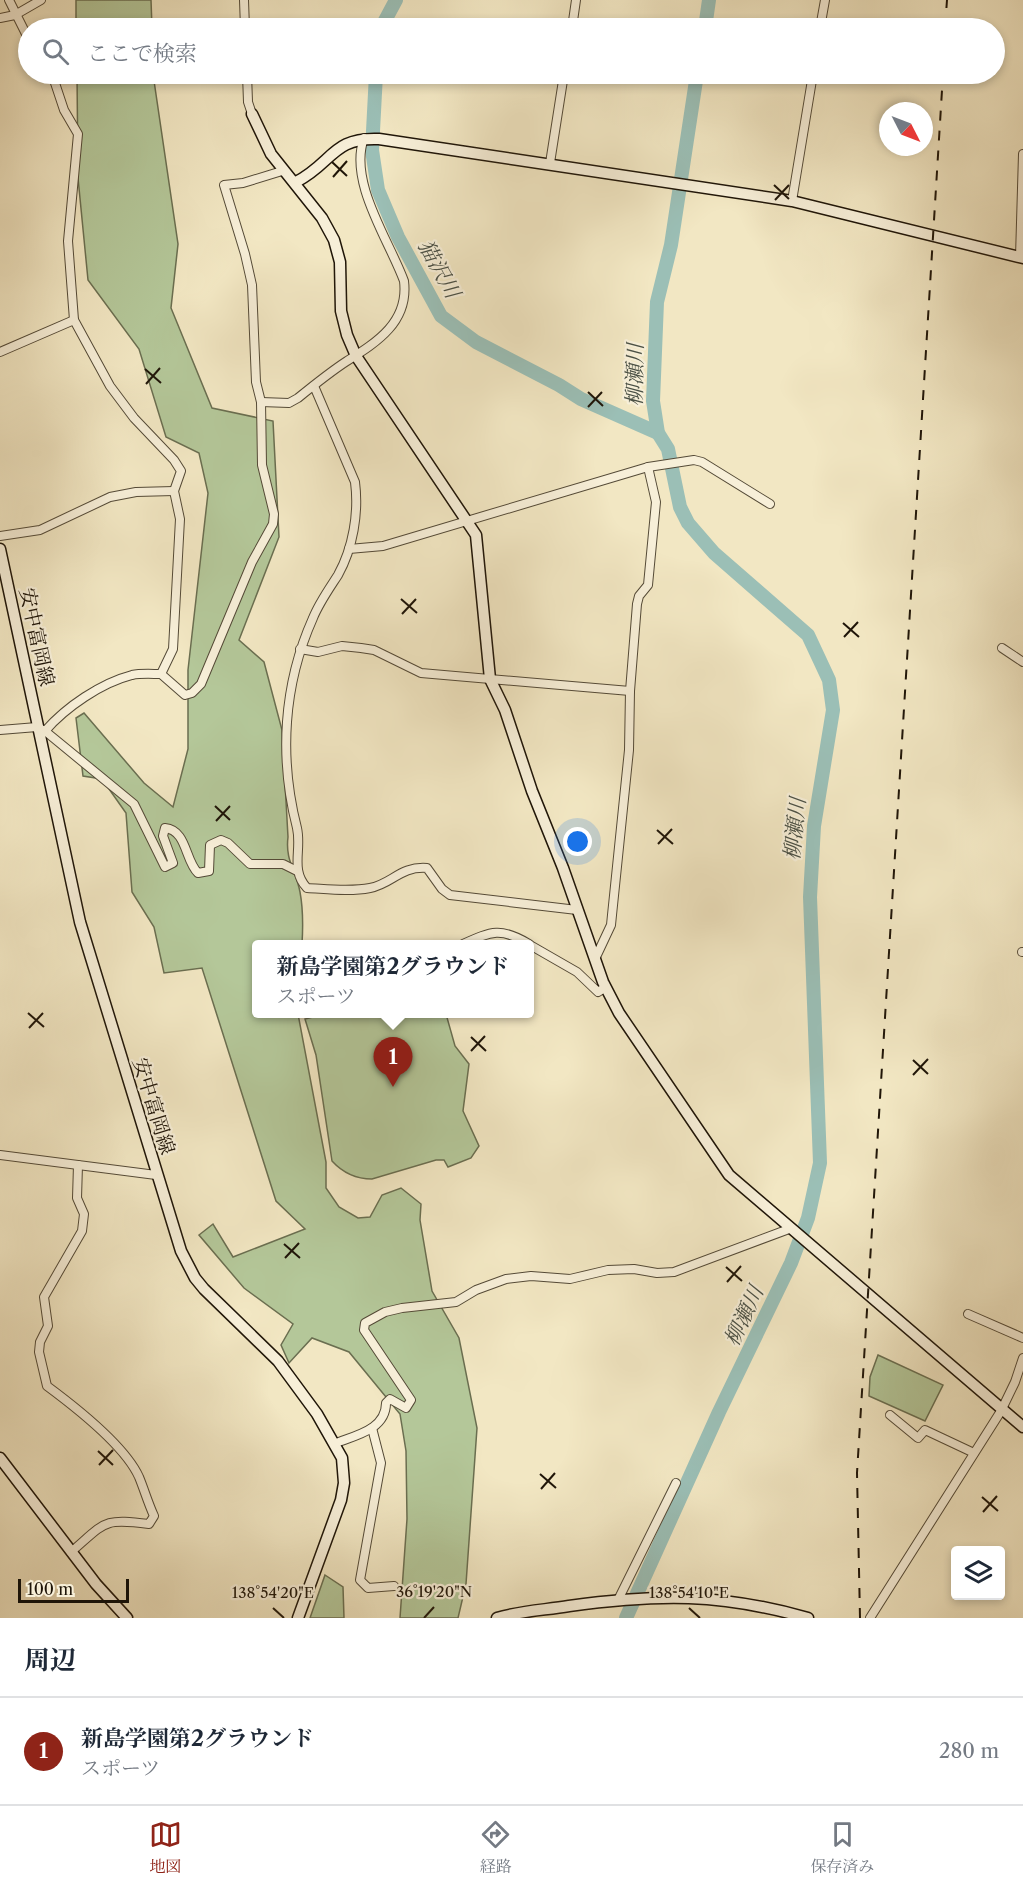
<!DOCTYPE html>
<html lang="ja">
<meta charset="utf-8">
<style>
body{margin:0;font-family:"Libre Caslon Text","Noto Serif JP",serif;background:#f2f2f3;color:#1f2937}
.controls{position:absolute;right:18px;bottom:18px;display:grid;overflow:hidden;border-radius:6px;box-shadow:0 3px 9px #0003}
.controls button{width:54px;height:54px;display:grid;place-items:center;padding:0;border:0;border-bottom:2px solid #e0e1e3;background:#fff;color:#1f2937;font:30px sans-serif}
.compass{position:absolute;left:879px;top:102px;width:54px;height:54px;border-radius:50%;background:#fff;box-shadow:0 3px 9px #0003;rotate:132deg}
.scale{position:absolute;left:18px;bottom:15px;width:111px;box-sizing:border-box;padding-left:6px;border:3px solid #1f1508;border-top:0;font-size:16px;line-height:21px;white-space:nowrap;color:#1f1508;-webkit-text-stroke:4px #f7efd8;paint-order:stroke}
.you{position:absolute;left:578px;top:842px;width:21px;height:21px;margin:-15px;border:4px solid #fff;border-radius:50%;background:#1a73e8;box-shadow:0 0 0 9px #1a73e833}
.badge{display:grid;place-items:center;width:39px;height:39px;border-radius:50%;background:#8f2418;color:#fff;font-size:20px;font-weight:700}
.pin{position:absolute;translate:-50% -50px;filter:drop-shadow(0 2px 3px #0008)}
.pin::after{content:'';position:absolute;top:32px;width:21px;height:18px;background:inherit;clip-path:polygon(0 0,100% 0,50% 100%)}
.popup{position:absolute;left:252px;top:940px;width:282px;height:78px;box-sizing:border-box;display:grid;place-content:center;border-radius:6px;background:#fff;filter:drop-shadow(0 2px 4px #0005);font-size:20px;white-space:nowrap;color:#747a83}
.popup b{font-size:22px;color:#1f2937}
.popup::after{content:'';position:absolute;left:50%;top:100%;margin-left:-12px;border:12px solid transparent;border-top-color:#fff}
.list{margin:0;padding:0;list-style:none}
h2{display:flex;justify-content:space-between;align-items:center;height:78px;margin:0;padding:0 24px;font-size:26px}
h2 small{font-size:20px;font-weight:400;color:#747a83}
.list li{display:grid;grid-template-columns:39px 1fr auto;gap:18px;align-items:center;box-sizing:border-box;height:108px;padding:0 24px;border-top:2px solid #e0e1e3}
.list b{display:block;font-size:22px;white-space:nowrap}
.list p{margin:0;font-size:20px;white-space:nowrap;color:#747a83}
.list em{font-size:20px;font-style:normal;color:#747a83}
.icon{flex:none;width:33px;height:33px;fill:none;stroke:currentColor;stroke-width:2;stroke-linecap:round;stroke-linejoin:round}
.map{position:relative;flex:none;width:1023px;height:1618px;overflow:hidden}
.search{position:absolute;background:#fff;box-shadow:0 3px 9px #0003;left:18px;right:18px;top:18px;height:66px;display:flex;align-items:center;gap:15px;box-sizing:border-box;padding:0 21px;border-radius:33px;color:#747a83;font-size:22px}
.sheet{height:186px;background:#fff}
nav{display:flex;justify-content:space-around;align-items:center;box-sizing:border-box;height:84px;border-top:2px solid #e0e1e3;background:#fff;font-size:16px;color:#747a83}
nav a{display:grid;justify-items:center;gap:3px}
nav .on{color:#8f2418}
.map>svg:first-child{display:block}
.green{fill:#b4c799;stroke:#6a6e50;stroke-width:1.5}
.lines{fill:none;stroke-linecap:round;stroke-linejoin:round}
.river{stroke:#9bbfb6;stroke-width:14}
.street-casing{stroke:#544a37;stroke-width:10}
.secondary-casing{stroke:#1f1508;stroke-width:13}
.street{stroke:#f7efd8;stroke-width:8}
.secondary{stroke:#f7efd8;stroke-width:10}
.rail{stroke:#1f1508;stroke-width:2;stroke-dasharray:10 10;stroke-linecap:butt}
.ticks{fill:none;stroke:#1f1508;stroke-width:2}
.labels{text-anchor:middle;stroke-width:4.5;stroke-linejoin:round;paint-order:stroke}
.street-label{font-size:20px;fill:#1f1508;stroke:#f7efd8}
.water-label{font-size:21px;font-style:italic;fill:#4a5045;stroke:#f7efd8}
.ticks-label{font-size:15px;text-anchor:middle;fill:#1f1508;stroke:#f7efd8;stroke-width:4.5;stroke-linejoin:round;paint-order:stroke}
</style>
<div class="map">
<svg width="1023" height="1618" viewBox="0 0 1023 1618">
<rect width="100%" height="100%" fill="#f2e7c3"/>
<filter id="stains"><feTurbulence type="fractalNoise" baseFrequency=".00333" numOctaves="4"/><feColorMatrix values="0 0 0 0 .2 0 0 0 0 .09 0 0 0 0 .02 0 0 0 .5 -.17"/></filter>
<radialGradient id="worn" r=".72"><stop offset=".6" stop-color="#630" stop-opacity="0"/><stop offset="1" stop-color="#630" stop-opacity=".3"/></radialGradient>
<!-- green -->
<g class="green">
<path d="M76 0H151L152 28H76Z"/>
<path d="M77 74H153L178 244 171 308 212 408 273 421 279 537 239 640 264 662 282 730 288 837C285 861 296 870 300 892 303 908 303 928 302 944H256V1014H298L326 1162V1188L339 1207 358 1218 370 1217 382 1195 401 1188 421 1204 420 1220 432 1291 459 1338 477 1428 466 1584 458 1618H400L407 1519 406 1451 400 1414 349 1352 312 1338 289 1363 281 1345 293 1324 244 1288 199 1235 213 1224 233 1257 305 1229 276 1201 202 968 164 973 154 927 132 892 126 813 102 779 83 776 76 718 84 713 144 783 173 807 188 749V670L208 493 199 453 166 437 139 349 88 280 78 178Z"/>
<path d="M325 1014H446L455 1046 469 1064 463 1111 479 1146 471 1158 448 1167 444 1160H436L372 1179C355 1179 343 1173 332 1161L316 1055 305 1019Z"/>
<path d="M878 1355 943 1385 925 1421 869 1396 870 1377Z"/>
<path d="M325 1575 343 1587 344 1618H310Z"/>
</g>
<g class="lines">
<!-- river -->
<g class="river">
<path d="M381 28 396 0"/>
<path d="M705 28 709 0"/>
<path d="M376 74 372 150 378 190 398 237 441 316 476 342 559 385 581 399 658 433"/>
<path d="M626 1618 719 1412 791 1263 808 1218 820 1163 810 897 814 826 833 710 829 680 808 635 714 553 688 523 680 507 668 449 658 433 653 401 657 302 671 245 697 74"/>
</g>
<defs>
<g id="street">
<path d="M9 0 28 38"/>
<path d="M244 0 245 28"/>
<path d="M0 18 15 15 41 0"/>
<path d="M572 28 576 0"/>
<path d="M820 28 825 0"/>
<path d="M52 74 64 110 78 134 68 241 74 320 110 386 134 418 174 460 181 471 174 491 180 519 173 649 161 674"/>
<path d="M247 74 248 102 252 114"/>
<path d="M550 163 564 74"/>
<path d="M792 201 813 74"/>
<path d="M1020 257 1023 154"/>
<path d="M0 352 74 320"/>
<path d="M314 386 355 482C359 513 353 548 338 575 329 589 319 603 313 618 283 685 279 758 297 828 302 850 290 870 307 888 327 889 350 892 370 888 392 884 400 866 427 868L442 889 450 895 577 910"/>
<path d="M261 402 289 403 298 398C314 385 330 372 347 361 377 342 409 322 404 281 389 240 348 182 364 138"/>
<path d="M0 536 40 530 110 497 136 492 174 491"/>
<path d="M349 549 383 546 648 467 694 460 702 462 770 504"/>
<path d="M1002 648 1023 662"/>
<path d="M300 649 318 652 342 646 361 648 374 650 421 673 630 691"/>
<path d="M0 730 37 727 45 731 134 804 165 867 173 863 163 836 165 828C187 830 185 861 198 873L209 871 210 845 221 840 228 843 250 864H283L297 871"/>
<path d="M45 731C66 707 101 683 132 675 141 673 152 674 161 674L185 695 192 693 201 684 252 562 273 524 274 514 262 465 261 402 256 382 252 285 245 254 224 185 243 183 282 171"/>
<path d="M463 944C492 931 501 927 529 944"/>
<path d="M530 945 577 972 598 992 606 987"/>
<path d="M1022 952H1023"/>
<path d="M595 959 611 925 612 915 629 750 630 691 637 604 639 596 648 585 656 502 648 467"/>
<path d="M0 1155 156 1175"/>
<path d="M968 1314 1023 1338"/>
<path d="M890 1415 918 1438 925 1430 974 1453"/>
<path d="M372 1428 381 1463 360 1580 368 1588 394 1586"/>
<path d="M336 1443C357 1435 386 1429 386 1403L390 1399 406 1408 411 1400 364 1330 365 1323 385 1312 402 1308 456 1302 476 1290 506 1279 531 1276 570 1279 608 1270 634 1269 657 1273 674 1272 789 1229"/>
<path d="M71 1552C106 1522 102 1518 149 1524L154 1516C148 1503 144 1489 139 1477 125 1446 74 1406 47 1386L39 1352 40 1342 48 1326 44 1297 82 1231 84 1214 77 1198 78 1165"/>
<path d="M618 1600 676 1483"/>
<path d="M870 1618 1001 1411 1015 1382 1023 1358"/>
</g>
<g id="secondary">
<path d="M252 114 271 154 322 218 334 240 340 262 341 311 347 335 356 356 476 535 490 679 505 710 532 791 563 868 603 982 619 1013 729 1175 1023 1427"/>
<path d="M296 182C333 163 332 137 379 139L792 201 1023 258"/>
<path d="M0 549 80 922 181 1251 195 1278 204 1289 278 1361 317 1414 342 1458 344 1483 341 1500 298 1618"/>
<path d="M0 1458 96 1584 127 1618"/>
<path d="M497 1618C520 1611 545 1610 569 1606 659 1594 719 1593 808 1618"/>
</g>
</defs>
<!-- street casing -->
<use href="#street" class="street-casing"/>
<!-- secondary casing -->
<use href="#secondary" class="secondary-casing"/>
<!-- street -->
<use href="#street" class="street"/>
<!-- secondary -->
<use href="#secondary" class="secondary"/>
<!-- rail -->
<g class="rail">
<path d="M945 28 947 0"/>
<path d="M860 1618 857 1473 943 74"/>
</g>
</g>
<!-- ticks -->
<path class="ticks" d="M332 162 347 176M333 177 347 161M774 185 789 199M775 200 789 185M145 369 161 383M146 384 160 368M588 392 603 406M588 407 602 392M401 599 417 613M402 614 416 599M843 623 859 637M844 637 858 622M215 806 230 820M216 821 230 806M657 830 673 844M658 844 672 829M28 1013 44 1027M29 1028 43 1013M471 1037 486 1051M471 1051 485 1036M913 1060 928 1074M913 1075 928 1059M284 1244 300 1258M285 1258 299 1243M726 1267 742 1281M727 1282 741 1266M98 1451 113 1465M99 1465 113 1450M540 1474 556 1488M541 1489 555 1473M982 1497 998 1511M983 1512 997 1496M273 1608 284 1618M689 1608 700 1618M424 1618 434 1607"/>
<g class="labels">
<!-- street labels -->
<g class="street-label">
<text transform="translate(37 637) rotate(78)" y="7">安中富岡線</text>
<text transform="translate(154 1106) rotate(73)" y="7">安中富岡線</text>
</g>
<!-- water labels -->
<g class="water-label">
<text transform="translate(439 269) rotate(61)" y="7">猫沢川</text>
<text transform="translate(635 375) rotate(-89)" y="7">柳瀬川</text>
<text transform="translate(795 829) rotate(-84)" y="7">柳瀬川</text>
<text transform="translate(744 1316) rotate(-65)" y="7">柳瀬川</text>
</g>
</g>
<g class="ticks-label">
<text x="434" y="1597">36°19'20"N</text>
<text x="273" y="1598">138°54'20"E</text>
<text x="689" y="1598">138°54'10"E</text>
</g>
<rect width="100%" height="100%" filter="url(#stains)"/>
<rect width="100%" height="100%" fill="url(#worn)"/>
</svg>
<div class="controls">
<button><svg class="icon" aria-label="layers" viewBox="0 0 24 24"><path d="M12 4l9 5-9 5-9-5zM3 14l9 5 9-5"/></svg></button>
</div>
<svg class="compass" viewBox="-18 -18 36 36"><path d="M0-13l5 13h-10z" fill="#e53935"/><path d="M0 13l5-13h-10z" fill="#747a83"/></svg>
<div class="scale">100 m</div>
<div class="you"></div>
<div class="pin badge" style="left:393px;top:1087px">1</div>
<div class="popup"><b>新島学園第2グラウンド</b>スポーツ</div>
<div class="search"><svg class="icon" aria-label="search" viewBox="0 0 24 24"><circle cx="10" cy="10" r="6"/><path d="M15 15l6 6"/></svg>ここで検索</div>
</div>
<section class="sheet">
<h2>周辺<small></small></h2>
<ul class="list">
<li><span class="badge">1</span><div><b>新島学園第2グラウンド</b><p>スポーツ</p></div><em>280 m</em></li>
</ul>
</section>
<nav>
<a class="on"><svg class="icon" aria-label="map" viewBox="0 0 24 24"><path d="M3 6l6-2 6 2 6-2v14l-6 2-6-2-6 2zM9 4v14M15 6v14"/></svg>地図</a>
<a><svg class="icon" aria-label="directions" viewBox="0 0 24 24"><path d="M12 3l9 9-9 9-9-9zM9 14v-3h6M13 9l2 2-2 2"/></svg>経路</a>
<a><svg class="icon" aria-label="saved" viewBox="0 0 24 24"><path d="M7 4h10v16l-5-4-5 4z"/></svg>保存済み</a>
</nav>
